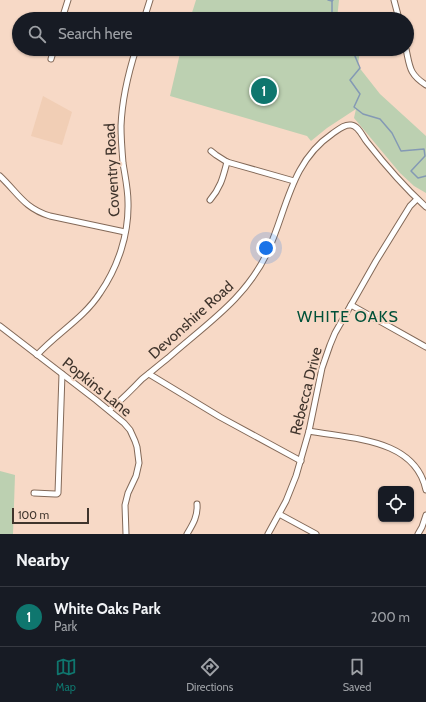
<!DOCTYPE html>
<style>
body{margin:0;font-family:Cabin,sans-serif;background:#20242c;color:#f1f3f6}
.controls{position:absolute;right:12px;bottom:12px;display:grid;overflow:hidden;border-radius:6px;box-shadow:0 1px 3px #0004}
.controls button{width:36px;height:36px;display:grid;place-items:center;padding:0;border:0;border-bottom:1px solid #363941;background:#171b24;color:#f1f3f6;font:20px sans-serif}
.scale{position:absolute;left:12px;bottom:10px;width:77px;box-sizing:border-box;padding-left:4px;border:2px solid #3f342c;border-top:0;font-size:11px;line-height:14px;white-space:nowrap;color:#3f342c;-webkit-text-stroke:3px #f7d9c6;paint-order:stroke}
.you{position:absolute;left:266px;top:248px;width:14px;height:14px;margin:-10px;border:3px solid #fff;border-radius:50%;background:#1a73e8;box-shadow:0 0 0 6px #1a73e833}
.badge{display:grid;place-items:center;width:26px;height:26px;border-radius:50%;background:#0f766e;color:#fff;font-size:13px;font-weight:700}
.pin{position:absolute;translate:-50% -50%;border:2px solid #fff;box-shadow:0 1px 4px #0006}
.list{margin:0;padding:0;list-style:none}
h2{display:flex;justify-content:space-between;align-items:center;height:52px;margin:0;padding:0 16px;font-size:17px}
h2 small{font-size:13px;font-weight:400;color:#9ea1a6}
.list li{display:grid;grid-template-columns:26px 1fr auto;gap:12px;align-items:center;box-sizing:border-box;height:60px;padding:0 16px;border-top:1px solid #363941}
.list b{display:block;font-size:15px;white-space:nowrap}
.list p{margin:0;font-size:13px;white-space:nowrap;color:#9ea1a6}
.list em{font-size:13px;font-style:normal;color:#9ea1a6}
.icon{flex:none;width:22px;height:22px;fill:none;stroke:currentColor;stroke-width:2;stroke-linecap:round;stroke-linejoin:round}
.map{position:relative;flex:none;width:426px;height:534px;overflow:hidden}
.search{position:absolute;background:#171b24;box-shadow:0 1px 3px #0004;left:12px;right:12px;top:12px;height:44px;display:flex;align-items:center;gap:10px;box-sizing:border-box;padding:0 14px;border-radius:22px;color:#9ea1a6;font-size:15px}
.sheet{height:112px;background:#171b24}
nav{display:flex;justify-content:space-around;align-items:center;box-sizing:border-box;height:56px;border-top:1px solid #363941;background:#171b24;font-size:11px;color:#9ea1a6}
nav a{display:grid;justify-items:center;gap:2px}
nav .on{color:#0f766e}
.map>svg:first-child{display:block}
.built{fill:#f1ceb5}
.green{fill:#bcd0b1}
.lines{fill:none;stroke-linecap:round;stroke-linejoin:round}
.stream{stroke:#8499b4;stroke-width:1.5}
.minor-casing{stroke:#836958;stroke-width:7}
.minor{stroke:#fff;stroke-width:5}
.labels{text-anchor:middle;stroke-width:4;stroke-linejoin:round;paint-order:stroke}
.street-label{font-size:15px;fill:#3f342c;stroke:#f7d9c6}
.neighbourhood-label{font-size:16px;letter-spacing:1px;fill:#005139;stroke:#f7d9c6}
</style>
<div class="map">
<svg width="426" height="534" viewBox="0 0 426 534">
<rect width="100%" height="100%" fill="#f7d9c6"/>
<!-- built -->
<path class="built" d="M43 96 72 112 62 145 31 136Z"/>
<!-- green -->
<g class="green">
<path d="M196 0H339L337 19H190Z"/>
<path d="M181 49H360L358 66 380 94 426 136V193L414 186 400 173 354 118 356 109 327 128 311 141 307 136 170 96Z"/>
<path d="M0 471 15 475 13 534H0Z"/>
</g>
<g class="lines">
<!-- stream -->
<g class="stream">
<path d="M328 0 332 1"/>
<path d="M332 19V1L333 0"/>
<path d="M352 49 360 68 350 80 360 94 354 107 363 114 380 119 392 133 401 151 424 149 425 156 411 171 418 178 426 176"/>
</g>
<defs>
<g id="minor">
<path d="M394 0 399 19"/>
<path d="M62 19 68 0"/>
<path d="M144 19 150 0"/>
<path d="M406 49C410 67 409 74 426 85"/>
<path d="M51 59 54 49"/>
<path d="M211 151 216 155 227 162 294 181"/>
<path d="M0 176C18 193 24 208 50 216L125 232"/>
<path d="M210 200C221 187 223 177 227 162"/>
<path d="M351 305 426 347"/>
<path d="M0 326 96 400 124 423 130 430 135 441 137 447 139 463 136 476 128 493 125 505 126 534"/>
<path d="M37 355C57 333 84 318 100 293 118 267 129 234 128 202 128 189 125 176 123 163 122 151 121 138 121 126 122 100 128 74 136 49"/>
<path d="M149 374 220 417 301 461"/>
<path d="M109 410C121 401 131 390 142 379 151 372 159 365 168 358 206 324 246 299 268 251 287 209 291 162 332 134 338 130 344 124 351 125 359 126 362 136 367 142 385 165 404 187 426 207"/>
<path d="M309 431C351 439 415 438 426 490"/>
<path d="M34 493 55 494H57L58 493 62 374"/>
<path d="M279 514 316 534"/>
<path d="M187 534C193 524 198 516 197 504"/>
<path d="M268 534 286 501 296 476 309 431 322 368 330 345 335 333 376 261 410 206 417 199"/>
<path d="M418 534 422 527 426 515"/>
</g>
</defs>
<!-- minor casing -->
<use href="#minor" class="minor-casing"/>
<!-- minor -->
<use href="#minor" class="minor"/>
</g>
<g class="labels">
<!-- street labels -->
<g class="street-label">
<text transform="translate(112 170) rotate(-93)" y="5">Coventry Road</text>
<text transform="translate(191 320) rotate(-42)" y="5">Devonshire Road</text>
<text transform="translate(97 387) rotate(39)" y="5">Popkins Lane</text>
<text transform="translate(306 391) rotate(-76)" y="5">Rebecca Drive</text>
</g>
<!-- neighbourhood labels -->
<g class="neighbourhood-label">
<text x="348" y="322">WHITE OAKS</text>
</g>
</g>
</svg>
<div class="controls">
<button><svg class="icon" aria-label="locate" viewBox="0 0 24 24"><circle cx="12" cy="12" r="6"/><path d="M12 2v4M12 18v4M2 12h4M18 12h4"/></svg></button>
</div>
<div class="scale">100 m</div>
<div class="you"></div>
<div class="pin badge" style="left:264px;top:91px">1</div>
<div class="search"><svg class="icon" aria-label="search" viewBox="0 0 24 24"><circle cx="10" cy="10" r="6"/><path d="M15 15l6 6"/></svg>Search here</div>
</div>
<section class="sheet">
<h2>Nearby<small></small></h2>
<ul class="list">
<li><span class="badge">1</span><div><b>White Oaks Park</b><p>Park</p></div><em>200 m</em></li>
</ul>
</section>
<nav>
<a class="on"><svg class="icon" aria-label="map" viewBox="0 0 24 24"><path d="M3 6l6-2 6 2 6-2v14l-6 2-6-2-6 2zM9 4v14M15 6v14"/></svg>Map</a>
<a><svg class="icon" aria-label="directions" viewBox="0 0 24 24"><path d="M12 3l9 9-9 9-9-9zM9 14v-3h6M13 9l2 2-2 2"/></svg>Directions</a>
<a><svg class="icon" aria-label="saved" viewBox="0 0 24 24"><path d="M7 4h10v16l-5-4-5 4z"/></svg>Saved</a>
</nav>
